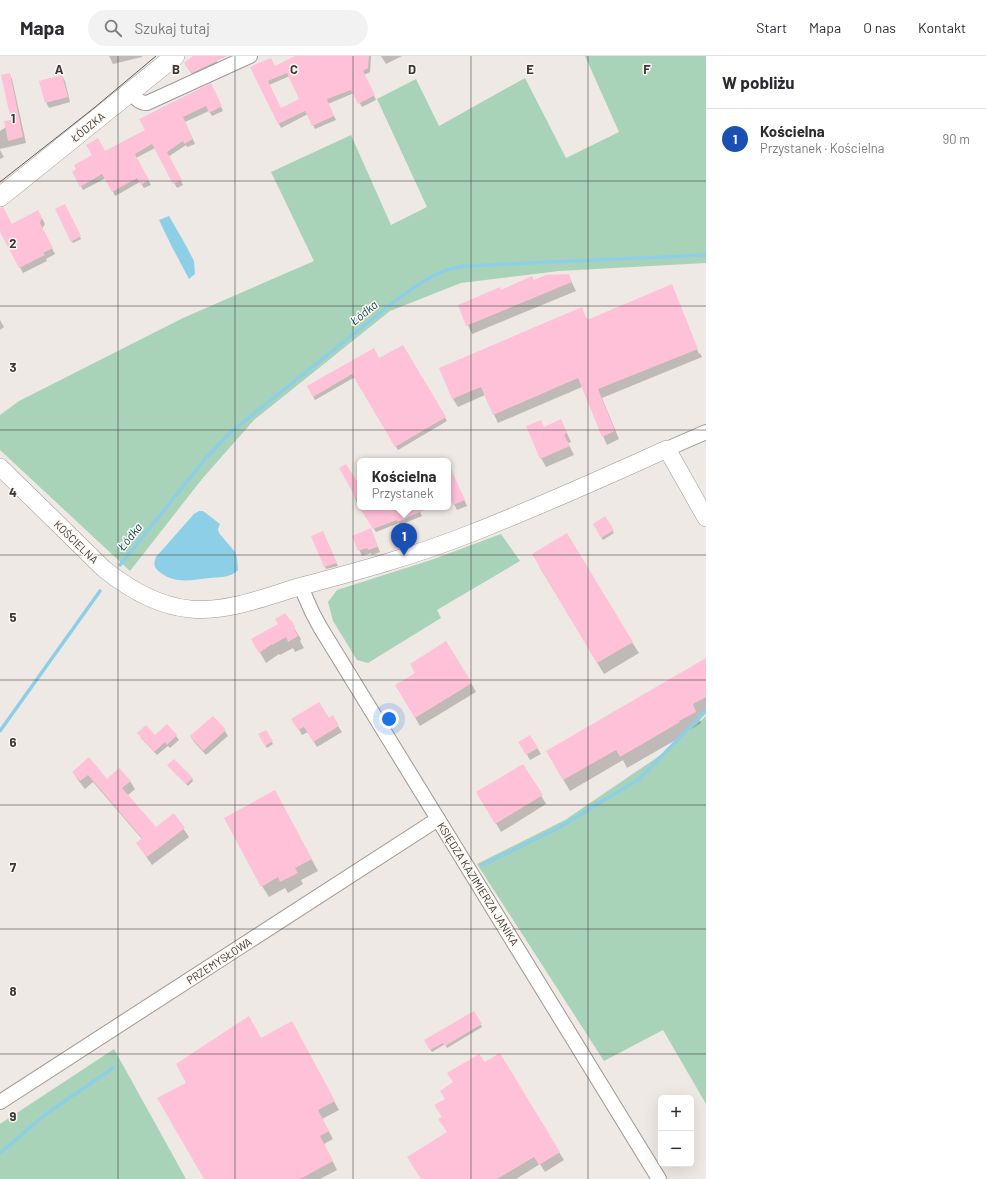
<!DOCTYPE html>
<html lang="pl">
<meta charset="utf-8">
<style>
body{margin:0;font-family:Barlow,sans-serif;background:#f2f2f3;color:#2b2b33}
.controls{position:absolute;right:12px;bottom:12px;display:grid;overflow:hidden;border-radius:6px;box-shadow:0 4px 16px #0002}
.controls button{width:36px;height:36px;display:grid;place-items:center;padding:0;border:0;border-bottom:1px solid #e1e1e2;background:#fff;color:#2b2b33;font:20px sans-serif}
.you{position:absolute;left:389px;top:663px;width:14px;height:14px;margin:-10px;border:3px solid #fff;border-radius:50%;background:#1a73e8;box-shadow:0 0 0 6px #1a73e833}
.badge{display:grid;place-items:center;width:26px;height:26px;border-radius:50%;background:#38758c;color:#fff;font-size:13px;font-weight:700}
.pin{position:absolute;translate:-50% -33px;filter:drop-shadow(0 1px 2px #0008)}
.pin::after{content:'';position:absolute;top:21px;width:14px;height:12px;background:inherit;clip-path:polygon(0 0,100% 0,50% 100%)}
.popup{position:absolute;left:357px;top:402px;width:94px;height:52px;box-sizing:border-box;display:grid;place-content:center;border-radius:6px;background:#fff;filter:drop-shadow(0 1px 3px #0005);font-size:13px;white-space:nowrap;color:#7c7c81}
.popup b{font-size:15px;color:#2b2b33}
.popup::after{content:'';position:absolute;left:50%;top:100%;margin-left:-8px;border:8px solid transparent;border-top-color:#fff}
.list{margin:0;padding:0;list-style:none}
h2{display:flex;justify-content:space-between;align-items:center;height:52px;margin:0;padding:0 16px;font-size:17px}
h2 small{font-size:13px;font-weight:400;color:#7c7c81}
.list li{display:grid;grid-template-columns:26px 1fr auto;gap:12px;align-items:center;box-sizing:border-box;height:60px;padding:0 16px;border-top:1px solid #e1e1e2}
.list b{display:block;font-size:15px;white-space:nowrap}
.list p{margin:0;font-size:13px;white-space:nowrap;color:#7c7c81}
.list em{font-size:13px;font-style:normal;color:#7c7c81}
.icon{flex:none;width:22px;height:22px;fill:none;stroke:currentColor;stroke-width:2;stroke-linecap:round;stroke-linejoin:round}
.map{position:relative;flex:none;width:706px;height:1123px;overflow:hidden}
header{display:flex;align-items:center;gap:24px;box-sizing:border-box;height:56px;padding:0 20px;background:#fff;border-bottom:1px solid #e1e1e2}
header strong{font-size:19px}
nav{display:flex;gap:22px;margin-inline-start:auto;font-size:14px}
.search{width:280px;height:36px;background:#f2f2f3;display:flex;align-items:center;gap:10px;box-sizing:border-box;padding:0 14px;border-radius:22px;color:#7c7c81;font-size:15px}
main{display:flex}
aside{flex:1;background:#fff}
.map>svg:first-child{display:block}
.green{fill:#a9d3b9}
.water{fill:#8dcfe7}
.shadow{fill:#0003;fill-rule:evenodd}
.lines{fill:none;stroke-linecap:round;stroke-linejoin:round}
.stream{stroke:#8dcfe7;stroke-width:3.5}
.building{fill:#fec1d7;fill-rule:evenodd}
.minor-casing{stroke:#9e9994;stroke-width:16}
.tertiary-casing{stroke:#9e9994;stroke-width:18}
.secondary-casing{stroke:#9e9994;stroke-width:20}
.minor{stroke:#fff;stroke-width:14}
.tertiary{stroke:#fff;stroke-width:17}
.secondary{stroke:#fff;stroke-width:19}
.tram{stroke:#5f5b5a;stroke-width:1}
.grid{fill:none;stroke:#3a3736;stroke-width:1;stroke-opacity:0.55}
.labels{text-anchor:middle;stroke-width:3;stroke-linejoin:round;paint-order:stroke}
.street-label{font-size:11px;fill:#3a3736;stroke:#fcf7f2}
.water-label{font-size:12px;font-style:italic;fill:#10495a;stroke:#fcf7f2}
.grid-label{font-size:13px;text-anchor:middle;font-weight:bold;fill:#3a3736;stroke:#fcf7f2;stroke-width:3;stroke-linejoin:round;paint-order:stroke}
</style>
<header>
<strong>Mapa</strong>
<div class="search"><svg class="icon" aria-label="search" viewBox="0 0 24 24"><circle cx="10" cy="10" r="6"/><path d="M15 15l6 6"/></svg>Szukaj tutaj</div>
<nav><a>Start</a><a>Mapa</a><a>O nas</a><a>Kontakt</a></nav>
</header>
<main>
<div class="map">
<svg width="706" height="1123" viewBox="0 0 706 1123">
<rect width="100%" height="100%" fill="#efe9e5"/>
<!-- green -->
<g class="green">
<path d="M585 0H706V207L559 215 461 227 390 255 254 364 202 423 130 515 0 394V359L19 345 183 262 314 205 271 116 351 79 391 169 427 151 377 43 416 23 439 70 525 22 566 102 619 76Z"/>
<path d="M501 478 520 505 437 554 441 562 368 607 357 604 333 565 328 546 337 534 431 504Z"/>
<path d="M706 660V1048L663 974 604 1005 477 808 565 764 665 696Z"/>
<path d="M114 993 186 1123H0V1068Z"/>
</g>
<!-- water -->
<g class="water">
<path d="M169 160 184 186 194 205 195 218 189 223 171 189 159 164Z"/>
<path d="M199 455H203L220 468 218 473 219 477 235 496 237 502 238 514C231 522 218 521 209 522 192 524 175 528 161 517 154 512 153 509 156 501L194 458Z"/>
</g>
<!-- shadow -->
<g class="shadow">
<path d="M109 0H142V1L113 8Z"/>
<path d="M195 0H213L222 13 197 25 185 8Z"/>
<path d="M297 0H371L370 16 364 19 376 44 362 51 354 37 328 48 336 64 315 73 308 58 281 72 251 12 275 11ZM290 20 301 43 281 53 269 29Z"/>
<path d="M381 0H402L386 8Z"/>
<path d="M9 18 12 23 26 87 0 93V75L6 71 12 65Z"/>
<path d="M62 20 65 25 70 46 49 52 46 46Z"/>
<path d="M213 33 223 55 212 60 209 55 185 66 195 88 187 91 186 89 168 101 183 129 177 132 155 92 136 102 151 129 144 132 140 126 115 140 106 122 83 134 73 116 105 96 146 74Z"/>
<path d="M0 94 4 101 0 103Z"/>
<path d="M65 149 81 183 73 187 56 153Z"/>
<path d="M38 155 45 168 42 173 55 198 46 203 47 205 23 217 0 174V158L12 169Z"/>
<path d="M568 219 576 235 472 278 459 250 501 235 534 225Z"/>
<path d="M674 237 699 298 700 297 702 301 602 342 619 383 607 389 603 380 582 331 498 367 485 339 458 351 453 343 581 253 588 265Z"/>
<path d="M0 264 4 271 0 274Z"/>
<path d="M402 290 447 365 398 394 355 321 315 344 308 330 379 303Z"/>
<path d="M561 364 571 386 568 387 574 399 546 411 541 402 544 372Z"/>
<path d="M448 408 467 450 457 454 448 436Z"/>
<path d="M360 432V451H418L422 460 400 469 399 467 376 476 357 447 355 442 354 437Z"/>
<path d="M605 462 614 477 603 484 594 468Z"/>
<path d="M324 479 338 510 326 513 312 481Z"/>
<path d="M373 479 380 496 372 499 371 497 362 500 353 480Z"/>
<path d="M539 510 632 586 639 597 604 618Z"/>
<path d="M294 572 301 583 300 585 304 592 295 596 293 592 280 599 279 598 266 607 253 584Z"/>
<path d="M706 611V656L698 660 701 667 685 677 686 678 627 712 623 704 570 735 547 696Z"/>
<path d="M471 627 476 636 420 670 401 638Z"/>
<path d="M332 661 342 676 317 691 308 676 302 679 293 663H328Z"/>
<path d="M167 670 176 680 179 684 170 692 168 690 157 699 141 682 139 677 155 681Z"/>
<path d="M225 675 228 680 206 699 194 686 191 681Z"/>
<path d="M266 675 273 688 267 692 259 679Z"/>
<path d="M530 680 541 698 530 704 520 686Z"/>
<path d="M88 703 107 724 130 725 135 733 127 740 156 773 174 759 189 781 152 809 137 787 142 783 93 726 85 733 78 724 73 716Z"/>
<path d="M523 709 546 748 501 776 478 736Z"/>
<path d="M168 710 192 722 193 725 188 730Z"/>
<path d="M281 747 318 815 301 824 303 828 288 837 285 832 269 841 262 830Z"/>
<path d="M474 956 482 971 447 992 445 988 432 996 425 985Z"/>
<path d="M296 975 339 1054 322 1063 333 1083 324 1088 337 1114 320 1123H205L187 1027 261 983Z"/>
<path d="M443 1062 559 1096 564 1104 545 1116 540 1108 516 1123H422L448 1077Z"/>
</g>
<g class="lines">
<!-- stream -->
<g class="stream">
<path d="M120 509 206 402 231 376 395 245C412 233 430 219 450 213 455 211 460 211 465 210L706 199"/>
<path d="M0 675 100 535"/>
<path d="M482 809 560 771 639 723 706 655"/>
<path d="M0 1097 46 1058 113 1012"/>
</g>
</g>
<!-- building -->
<g class="building">
<path d="M193 0H227L192 17 184 7Z"/>
<path d="M295 0H369L368 12 363 15 375 39 358 48 351 34 327 43 334 60 312 70 305 55 278 68 250 11 271 2 275 10ZM287 17 299 43 281 52 268 25Z"/>
<path d="M10 17 23 81 8 85 4 65 11 64 1 19Z"/>
<path d="M62 19 68 41 45 47 39 25Z"/>
<path d="M211 27 222 50 209 57 206 50 183 61 193 83 184 88 183 85 167 96 182 124 173 128 152 88 135 98 149 124 141 129 137 122 112 136 102 118 80 131 72 116 76 113 74 109 92 99 86 89 98 82 105 95 145 74 139 63Z"/>
<path d="M65 148 81 180 71 186 55 153Z"/>
<path d="M3 151 12 168 38 154 42 162 40 167 53 192 43 197 45 199 19 212 0 176V152Z"/>
<path d="M569 218 572 226 466 270 458 249 500 231 501 234 532 220 534 224 546 219Z"/>
<path d="M672 228 698 293 598 333 615 375 602 381 578 322 493 359 481 331 452 343 439 312 582 251 587 264Z"/>
<path d="M403 289 446 361 395 391 352 318 313 341 307 330 374 292 379 302Z"/>
<path d="M561 363 567 377 564 379 570 390 540 403 526 370 541 364 544 371Z"/>
<path d="M448 407 465 444 453 449 448 439Z"/>
<path d="M346 408 360 430V449L339 412Z"/>
<path d="M359 451H432L397 466V464L373 473Z"/>
<path d="M605 460 614 474 601 482 593 468Z"/>
<path d="M371 472 378 491 368 494 367 492 358 495 352 480Z"/>
<path d="M323 475 337 507 324 511 311 480Z"/>
<path d="M567 477 633 586 597 607 532 498Z"/>
<path d="M285 557 290 564 292 565 295 571 294 573 298 580 288 586 286 581 272 589V588L259 597 251 583 278 568 275 563Z"/>
<path d="M446 585 472 627 415 662 395 629 415 617 410 608Z"/>
<path d="M706 602V641L693 648 696 656 679 665 680 666 620 701 616 694 563 724 546 695Z"/>
<path d="M319 646 329 662 333 659 339 670 313 686 304 671 298 674 291 663Z"/>
<path d="M213 660 226 674 203 695 190 680Z"/>
<path d="M167 668 177 679 167 689 165 686 154 696 137 677 146 669 155 679Z"/>
<path d="M266 674 273 685 265 690 258 678Z"/>
<path d="M530 679 538 692 526 699 518 686Z"/>
<path d="M89 701 107 723 119 712 131 725 122 732 156 771 174 757 185 772 147 801 136 787 142 782 88 719 80 725 72 716Z"/>
<path d="M174 703 193 722 186 728 167 709Z"/>
<path d="M523 708 543 739 495 768 476 736Z"/>
<path d="M275 734 312 803 295 812 298 817 280 826 278 821 261 831 224 762Z"/>
<path d="M474 955 482 968 445 990 443 987 430 994 424 984Z"/>
<path d="M249 960 261 982 292 965 335 1045 318 1054 329 1075 320 1080 333 1105 300 1123H204L157 1042 186 1027 176 1008Z"/>
<path d="M500 997 560 1096 539 1109 534 1101 497 1123H421L407 1101 447 1076 438 1063 442 1061 434 1049 445 1043 440 1035 453 1026 447 1017 479 998 485 1006Z"/>
</g>
<g class="lines">
<defs>
<g id="minor">
<path d="M131 37C136 42 139 47 147 47L250 0"/>
<path d="M667 393 706 376"/>
<path d="M301 531 312 556 320 571 659 1123"/>
<path d="M0 1046 438 763"/>
</g>
<path id="tertiary" d="M0 411 104 513C129 533 157 550 190 553 227 557 267 540 302 530 359 515 417 499 472 477 538 451 603 422 667 393L706 462"/>
<path id="secondary" d="M0 141 175 0"/>
</defs>
<!-- minor casing -->
<use href="#minor" class="minor-casing"/>
<!-- tertiary casing -->
<use href="#tertiary" class="tertiary-casing"/>
<!-- secondary casing -->
<use href="#secondary" class="secondary-casing"/>
<!-- minor -->
<use href="#minor" class="minor"/>
<!-- tertiary -->
<use href="#tertiary" class="tertiary"/>
<!-- secondary -->
<use href="#secondary" class="secondary"/>
<!-- tram -->
<path class="tram" d="M0 126 94 52 156 0"/>
</g>
<!-- grid -->
<path class="grid" d="M118 0V1123M235 0V1123M353 0V1123M471 0V1123M588 0V1123M0 125H706M0 250H706M0 374H706M0 499H706M0 624H706M0 749H706M0 873H706M0 998H706"/>
<g class="labels">
<!-- street labels -->
<g class="street-label">
<text transform="translate(88 71) rotate(-39)" y="4">ŁÓDZKA</text>
<text transform="translate(76 486) rotate(44)" y="4">KOŚCIELNA</text>
<text transform="translate(478 828) rotate(58)" y="4">KSIĘDZA KAZIMIERZA JANIKA</text>
<text transform="translate(219 905) rotate(-33)" y="4">PRZEMYSŁOWA</text>
</g>
<!-- water labels -->
<g class="water-label">
<text transform="translate(364 257) rotate(-39)" y="4">Łódka</text>
<text transform="translate(130 481) rotate(-51)" y="4">Łódka</text>
</g>
</g>
<g class="grid-label">
<text x="59" y="18">A</text>
<text x="176" y="18">B</text>
<text x="294" y="18">C</text>
<text x="412" y="18">D</text>
<text x="530" y="18">E</text>
<text x="647" y="18">F</text>
<text x="13" y="67">1</text>
<text x="13" y="192">2</text>
<text x="13" y="316">3</text>
<text x="13" y="441">4</text>
<text x="13" y="566">5</text>
<text x="13" y="691">6</text>
<text x="13" y="816">7</text>
<text x="13" y="940">8</text>
<text x="13" y="1065">9</text>
</g>
</svg>
<div class="controls">
<button>+</button>
<button>−</button>
</div>
<div class="you"></div>
<div class="pin badge" style="left:404px;top:500px;background:#1a4fb4">1</div>
<div class="popup"><b>Kościelna</b>Przystanek</div>
</div>
<aside>
<h2>W pobliżu<small></small></h2>
<ul class="list">
<li><span class="badge" style="background:#1a4fb4">1</span><div><b>Kościelna</b><p>Przystanek · Kościelna</p></div><em>90 m</em></li>
</ul>
</aside>
</main>
